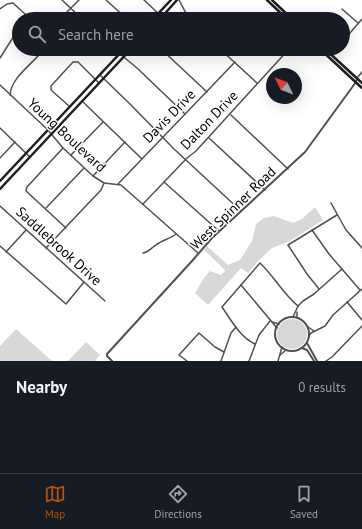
<!DOCTYPE html>
<style>
body{margin:0;font-family:"PT Sans",sans-serif;background:#20242c;color:#f1f3f6}
.compass{position:absolute;left:266px;top:68px;width:36px;height:36px;border-radius:50%;background:#171b24;box-shadow:0 4px 16px #0002;rotate:313deg}
.list{margin:0;padding:0;list-style:none}
h2{display:flex;justify-content:space-between;align-items:center;height:52px;margin:0;padding:0 16px;font-size:17px}
h2 small{font-size:13px;font-weight:400;color:#9ea1a6}
.icon{flex:none;width:22px;height:22px;fill:none;stroke:currentColor;stroke-width:2;stroke-linecap:round;stroke-linejoin:round}
.map{position:relative;flex:none;width:362px;height:361px;overflow:hidden}
.search{position:absolute;background:#171b24;box-shadow:0 4px 16px #0002;left:12px;right:12px;top:12px;height:44px;display:flex;align-items:center;gap:10px;box-sizing:border-box;padding:0 14px;border-radius:22px;color:#9ea1a6;font-size:15px}
.sheet{height:112px;background:#171b24}
nav{display:flex;justify-content:space-around;align-items:center;box-sizing:border-box;height:56px;border-top:1px solid #363941;background:#171b24;font-size:11px;color:#9ea1a6}
nav a{display:grid;justify-items:center;gap:2px}
nav .on{color:#b45309}
.map>svg:first-child{display:block}
.green{fill:#d7d7d7}
.lines{fill:none;stroke-linecap:round;stroke-linejoin:round}
.minor{stroke:#505050;stroke-width:1.5}
.tertiary{stroke:#505050;stroke-width:2}
.secondary{stroke:#1d1d1d;stroke-width:2.5}
.labels{text-anchor:middle;stroke-width:3;stroke-linejoin:round;paint-order:stroke}
.street-label{font-size:14px;fill:#000;stroke:#fff}
</style>
<div class="map">
<svg width="362" height="361" viewBox="0 0 362 361">
<rect width="100%" height="100%" fill="#fff"/>
<!-- green -->
<g class="green">
<path d="M315 207 323 220 290 241 272 248 258 261 248 273 241 268 208 305 195 293 204 278 210 271 221 275 225 271 224 269 204 250 207 246 228 265 240 260 252 241 256 224 264 218 274 216 293 223 302 219Z"/>
<circle cx="292" cy="334" r="15"/>
<path d="M16 329 52 361H0V346Z"/>
<path d="M86 342 100 355 95 361H68Z"/>
</g>
<g class="lines">
<!-- minor -->
<g class="minor">
<path d="M62 0 82 19"/>
<path d="M106 0 127 19"/>
<path d="M144 0 162 17"/>
<path d="M179 0 189 19"/>
<path d="M0 9 7 4 13 3 25 14 24 19"/>
<path d="M342 9 358 23"/>
<path d="M60 19 79 0"/>
<path d="M343 41 362 19"/>
<path d="M114 49 137 68 185 114"/>
<path d="M161 49 207 92"/>
<path d="M220 49 257 83"/>
<path d="M331 55 336 49"/>
<path d="M0 58 19 28"/>
<path d="M100 75 131 105 174 149 241 211"/>
<path d="M356 82 357 78 362 72"/>
<path d="M0 85 48 130 63 148 93 176 104 183 121 185 198 253"/>
<path d="M10 95C11 77 34 63 44 49"/>
<path d="M83 102 142 159"/>
<path d="M69 106 51 90V86L73 62H78L99 83"/>
<path d="M231 115 288 169"/>
<path d="M0 128 30 157"/>
<path d="M209 138 265 190"/>
<path d="M63 148 27 187 26 191 66 228"/>
<path d="M71 155 103 122"/>
<path d="M0 158 15 142"/>
<path d="M93 176 125 142"/>
<path d="M164 182 219 231"/>
<path d="M118 184 235 62"/>
<path d="M331 203 346 230 362 248"/>
<path d="M143 204 187 158 196 151 289 49"/>
<path d="M0 206 105 301"/>
<path d="M46 208 84 168"/>
<path d="M312 230 329 254 360 290"/>
<path d="M0 246 66 304 84 282"/>
<path d="M46 248 101 190 104 183"/>
<path d="M6 252 26 230"/>
<path d="M143 253C149 252 151 248 156 245 162 240 170 239 176 234"/>
<path d="M241 285 277 328"/>
<path d="M319 289 307 274 288 245 337 215"/>
<path d="M347 302 362 320"/>
<path d="M297 312V318"/>
<path d="M293 317 298 306 303 301 314 294 342 269"/>
<path d="M272 322 279 324"/>
<path d="M308 327 314 331"/>
<path d="M309 336 311 333 325 326 333 315 362 289"/>
<path d="M255 344C240 337 231 320 222 307L260 263C274 276 283 294 298 306"/>
<path d="M280 355 286 350"/>
<path d="M187 361 179 355 199 333 215 347 224 352"/>
<path d="M221 361 231 333 236 327"/>
<path d="M249 361 259 335 270 321"/>
<path d="M278 361 282 347"/>
<path d="M326 361 332 357 362 326"/>
</g>
<!-- tertiary -->
<g class="tertiary">
<circle cx="292" cy="334" r="17"/>
<path d="M307 343 317 361"/>
<path d="M302 348 307 350 314 361"/>
<path d="M112 361 107 356V354L192 261 212 238 305 152 356 82"/>
</g>
<!-- secondary -->
<g class="secondary">
<path d="M267 0 287 19"/>
<path d="M272 0 292 19"/>
<path d="M153 19 171 0"/>
<path d="M160 19 177 0"/>
<path d="M320 49 362 88"/>
<path d="M325 49 362 83"/>
<path d="M0 181 124 49"/>
<path d="M0 189 131 49"/>
</g>
</g>
<g class="labels">
<!-- street labels -->
<g class="street-label">
<text transform="translate(169 116) rotate(-46)" y="5">Davis Drive</text>
<text transform="translate(209 120) rotate(-46)" y="5">Dalton Drive</text>
<text transform="translate(67 135) rotate(43)" y="5">Young Boulevard</text>
<text transform="translate(233 208) rotate(-44)" y="5">West Spinner Road</text>
<text transform="translate(59 246) rotate(42)" y="5">Saddlebrook Drive</text>
</g>
</g>
</svg>
<svg class="compass" viewBox="-18 -18 36 36"><path d="M0-13l5 13h-10z" fill="#e53935"/><path d="M0 13l5-13h-10z" fill="#9ea1a6"/></svg>
<div class="search"><svg class="icon" aria-label="search" viewBox="0 0 24 24"><circle cx="10" cy="10" r="6"/><path d="M15 15l6 6"/></svg>Search here</div>
</div>
<section class="sheet">
<h2>Nearby<small>0 results</small></h2>
<ul class="list">
</ul>
</section>
<nav>
<a class="on"><svg class="icon" aria-label="map" viewBox="0 0 24 24"><path d="M3 6l6-2 6 2 6-2v14l-6 2-6-2-6 2zM9 4v14M15 6v14"/></svg>Map</a>
<a><svg class="icon" aria-label="directions" viewBox="0 0 24 24"><path d="M12 3l9 9-9 9-9-9zM9 14v-3h6M13 9l2 2-2 2"/></svg>Directions</a>
<a><svg class="icon" aria-label="saved" viewBox="0 0 24 24"><path d="M7 4h10v16l-5-4-5 4z"/></svg>Saved</a>
</nav>
